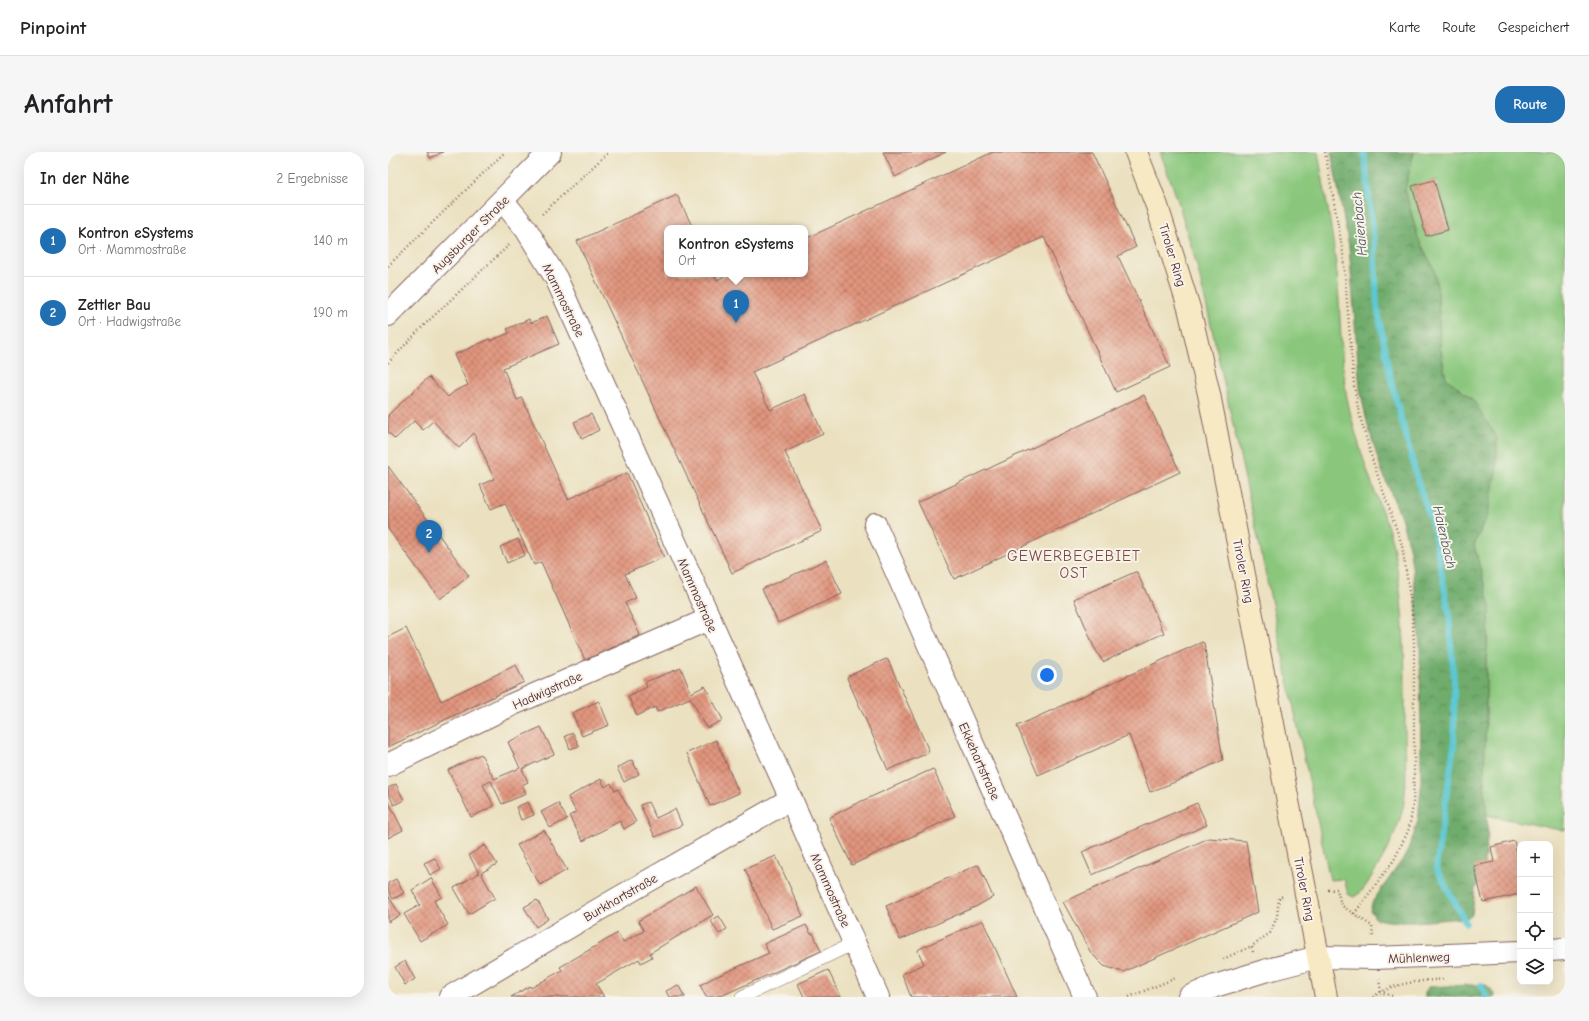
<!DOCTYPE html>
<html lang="de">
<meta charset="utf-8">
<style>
body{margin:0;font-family:"Comic Neue",sans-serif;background:#f6f6f6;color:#202124}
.controls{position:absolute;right:12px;bottom:12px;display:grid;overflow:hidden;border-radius:8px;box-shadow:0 4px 16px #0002}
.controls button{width:36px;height:36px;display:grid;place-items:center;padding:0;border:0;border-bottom:1px solid #e0e0e0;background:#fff;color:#202124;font:20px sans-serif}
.you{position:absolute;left:659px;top:523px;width:14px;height:14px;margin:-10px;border:3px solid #fff;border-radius:50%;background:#1a73e8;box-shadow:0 0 0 6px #1a73e833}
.badge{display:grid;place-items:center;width:26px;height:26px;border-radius:50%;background:#1f6fb2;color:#fff;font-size:13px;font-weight:700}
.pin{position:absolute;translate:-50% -33px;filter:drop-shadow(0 1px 2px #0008)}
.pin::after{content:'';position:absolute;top:21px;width:14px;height:12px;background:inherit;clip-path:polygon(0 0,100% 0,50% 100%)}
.popup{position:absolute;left:276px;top:73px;width:144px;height:52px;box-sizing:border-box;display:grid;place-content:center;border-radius:8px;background:#fff;filter:drop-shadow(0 1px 3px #0005);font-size:13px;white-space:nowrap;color:#757577}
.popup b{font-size:15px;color:#202124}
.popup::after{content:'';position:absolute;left:50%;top:100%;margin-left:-8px;border:8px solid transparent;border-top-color:#fff}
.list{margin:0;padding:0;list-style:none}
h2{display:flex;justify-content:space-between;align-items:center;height:52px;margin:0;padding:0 16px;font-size:17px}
h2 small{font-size:13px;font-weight:400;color:#757577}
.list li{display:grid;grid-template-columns:26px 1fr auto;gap:12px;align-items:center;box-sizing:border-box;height:72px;padding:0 16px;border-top:1px solid #e0e0e0}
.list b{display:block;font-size:15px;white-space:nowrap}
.list p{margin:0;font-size:13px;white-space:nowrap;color:#757577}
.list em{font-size:13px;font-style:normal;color:#757577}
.icon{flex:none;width:22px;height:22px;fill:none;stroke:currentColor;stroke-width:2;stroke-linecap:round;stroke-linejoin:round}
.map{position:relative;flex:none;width:1177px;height:845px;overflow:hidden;border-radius:16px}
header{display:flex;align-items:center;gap:24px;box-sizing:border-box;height:56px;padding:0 20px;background:#fff;border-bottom:1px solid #e0e0e0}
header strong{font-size:19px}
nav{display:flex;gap:22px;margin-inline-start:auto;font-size:14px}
.intro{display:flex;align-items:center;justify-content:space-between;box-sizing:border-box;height:96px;padding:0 24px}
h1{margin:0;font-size:28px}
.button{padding:10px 18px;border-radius:16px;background:#1f6fb2;color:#fff;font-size:14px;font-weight:700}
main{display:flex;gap:24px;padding:0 24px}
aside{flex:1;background:#fff;border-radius:16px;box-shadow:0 4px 16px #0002}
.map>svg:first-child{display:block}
.green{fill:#8ac77d;stroke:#6a7354;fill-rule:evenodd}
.forest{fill:url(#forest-crowns);stroke:#5c664c}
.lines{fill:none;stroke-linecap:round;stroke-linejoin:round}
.stream{stroke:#5bc8d3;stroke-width:6}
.building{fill:url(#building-cross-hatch)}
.service-casing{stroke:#82635f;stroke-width:14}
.minor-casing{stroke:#82635f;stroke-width:24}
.tertiary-casing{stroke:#82635f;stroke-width:24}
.secondary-casing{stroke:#82635f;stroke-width:24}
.path{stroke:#82635f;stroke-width:2.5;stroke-dasharray:1 3;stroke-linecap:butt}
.service{stroke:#fff;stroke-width:13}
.minor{stroke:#fff;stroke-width:22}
.tertiary{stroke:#fff;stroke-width:22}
.secondary{stroke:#f7e9c3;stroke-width:22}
.labels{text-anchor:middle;stroke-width:4;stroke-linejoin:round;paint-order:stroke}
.street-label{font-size:13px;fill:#4a1f2b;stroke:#f7f3e8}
.water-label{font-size:14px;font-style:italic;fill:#4f525d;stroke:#f7f3e8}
.quarter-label{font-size:15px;letter-spacing:1px;fill:#7f4848;stroke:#f7f3e8}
</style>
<header>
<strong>Pinpoint</strong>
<nav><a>Karte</a><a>Route</a><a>Gespeichert</a></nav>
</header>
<div class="intro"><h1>Anfahrt</h1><a class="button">Route</a></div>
<main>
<aside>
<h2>In der Nähe<small>2 Ergebnisse</small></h2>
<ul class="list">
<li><span class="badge">1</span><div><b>Kontron eSystems</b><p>Ort · Mammostraße</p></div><em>140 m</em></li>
<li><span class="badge">2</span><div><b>Zettler Bau</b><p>Ort · Hadwigstraße</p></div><em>190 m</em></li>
</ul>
</aside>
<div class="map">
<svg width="1177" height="845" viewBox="0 0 1177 845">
<defs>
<pattern id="forest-crowns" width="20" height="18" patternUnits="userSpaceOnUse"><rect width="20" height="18" fill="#6fac6c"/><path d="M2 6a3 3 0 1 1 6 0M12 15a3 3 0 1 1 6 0" fill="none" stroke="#5d8b59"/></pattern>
<pattern id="building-cross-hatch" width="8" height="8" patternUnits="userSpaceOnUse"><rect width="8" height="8" fill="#e1957e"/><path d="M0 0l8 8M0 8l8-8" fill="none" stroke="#b87967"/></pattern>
</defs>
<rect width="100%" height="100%" fill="#f7f3e8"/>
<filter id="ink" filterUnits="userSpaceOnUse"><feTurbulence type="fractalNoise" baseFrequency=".025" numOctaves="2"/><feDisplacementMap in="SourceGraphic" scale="8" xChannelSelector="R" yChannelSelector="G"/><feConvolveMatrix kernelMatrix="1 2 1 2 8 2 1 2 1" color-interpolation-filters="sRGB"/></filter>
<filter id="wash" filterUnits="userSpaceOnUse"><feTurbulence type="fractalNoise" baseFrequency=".012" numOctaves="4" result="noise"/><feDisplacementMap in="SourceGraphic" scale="16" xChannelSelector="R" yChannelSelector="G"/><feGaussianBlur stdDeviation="0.9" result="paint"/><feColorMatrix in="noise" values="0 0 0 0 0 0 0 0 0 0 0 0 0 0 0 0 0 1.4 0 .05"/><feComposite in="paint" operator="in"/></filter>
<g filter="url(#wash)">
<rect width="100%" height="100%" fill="#ebe1c0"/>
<!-- green -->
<g class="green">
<path d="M772 0H930C937 41 945 81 949 122 953 163 952 205 959 246 966 280 977 313 989 346 994 360 1001 375 1004 390 1018 453 1017 518 1017 583 1017 606 1020 637 1014 660 1008 681 998 701 987 719 981 728 975 742 965 745L960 742 956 727 942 728 873 400 824 177 809 114 789 46Z"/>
<path d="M1026 0H1177V679L1099 663 1096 629 1098 562V509L1102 454 1086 393 1100 362 1085 248 1058 226 1052 194 1050 140 1036 99 1030 86 1017 37ZM1048 28 1062 78 1038 84 1024 34Z"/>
</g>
<!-- forest -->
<g class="forest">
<path d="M943 0H1026L1017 38 1030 86 1046 117 1050 140 1052 194 1058 226 1085 248 1109 286V315L1100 362 1086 393 1102 454 1098 509V562L1096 629 1100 682 1094 723 1087 737 1084 763 1080 766C1049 767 1018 774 988 767L982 758 985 749 1017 704 1025 685 1030 668 1033 637 1032 493 1027 439 1022 399 1013 365 993 317 979 271 972 237 961 94Z"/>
<path d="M1079 833H1098L1103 837 1107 845H1037V840L1041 835Z"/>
</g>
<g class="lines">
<!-- stream -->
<g class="stream">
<path d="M976 0 986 87 989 154 1002 224 1030 330 1045 375 1061 461 1066 530V593L1048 716 1078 771"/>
<path d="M1093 833 1098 845"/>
</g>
</g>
<g id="blocks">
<!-- building -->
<g class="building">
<path d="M39 0H55L42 6Z"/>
<path d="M495 0H558L507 25Z"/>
<path d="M605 0H704L748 95 730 104 782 215 728 240 656 85 364 220 382 258 417 242 435 282 397 300 434 379 344 421 189 89 289 43 305 76H279V122H326L329 128 341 122H417V87Z"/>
<path d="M1046 28 1060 78 1038 84 1024 34Z"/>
<path d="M159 164 171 192 115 216 129 248 134 246 180 347 239 321 276 405 237 422 248 446 237 451 252 483 197 508 153 410 146 413 117 351 103 357 92 333 106 327 86 281 71 296 45 269 35 278 26 269 7 287 0 280V263L41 225 60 245 67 239 80 233 66 203 102 187V189L121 181 119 177 141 167 143 171Z"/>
<path d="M756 243 792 320 566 427 530 350Z"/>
<path d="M203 262 211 278 194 287 186 270Z"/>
<path d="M0 314 81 424 52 447 0 377Z"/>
<path d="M130 387 137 403 119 411 112 395Z"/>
<path d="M438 408 454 442 390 471 374 437Z"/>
<path d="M747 420H749L776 481 715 510 706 495 686 447Z"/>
<path d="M18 476 53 549 128 513 136 530 0 595V485Z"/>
<path d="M814 490 816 491 835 608 787 630 762 640 741 583 650 623 629 574Z"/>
<path d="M498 507 500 508 541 599 540 601 500 618 459 526 460 524Z"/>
<path d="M293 516 303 541 317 534 335 568 319 576 302 546 269 560 267 555 249 564 240 544 259 535 257 530Z"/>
<path d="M211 549 221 573 194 584 184 561Z"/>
<path d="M153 575 166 602 134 617 140 630 134 633 138 642 114 652 103 629 95 633 106 654 83 665 60 618 93 602 106 627 132 616 120 590Z"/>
<path d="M185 581 191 594 182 597 177 584Z"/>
<path d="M328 588 351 641 322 654 299 601Z"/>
<path d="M244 608 251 622 236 630 229 616Z"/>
<path d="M545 617 567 664 464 713 441 666 465 653Z"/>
<path d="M213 627 217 635 223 631 227 639 230 637 248 670 236 677 232 669 195 689 181 664 188 660 180 645Z"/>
<path d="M8 632 16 648 6 653 0 641V636Z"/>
<path d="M0 649 15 678 0 686Z"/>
<path d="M140 650 146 663 133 668 128 655Z"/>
<path d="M260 650 268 666 287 657 294 673 267 685 252 653Z"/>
<path d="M170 651 179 667 162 676 153 660Z"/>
<path d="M809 651 819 673 704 723 694 700Z"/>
<path d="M156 678 179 718 152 733 129 693Z"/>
<path d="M821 686 858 689 870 760 735 820 716 814 703 801 675 750Z"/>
<path d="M1126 689 1130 707H1132V742L1095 750 1086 714 1106 710 1103 695Z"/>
<path d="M97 693 109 712 93 721 107 746 81 762 66 736 91 721 81 703Z"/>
<path d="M388 704 415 764 384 777 357 717Z"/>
<path d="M47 706 53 717 42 723 36 711Z"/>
<path d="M589 713 591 714 605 745 589 754 512 788 498 754Z"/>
<path d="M43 726 54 745 46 749 60 773 32 789 16 762 32 753 24 738Z"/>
<path d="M8 727 16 741 5 747 0 738V731Z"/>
<path d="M308 734 325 763 262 801 264 805 253 811 251 807 208 832 216 845H123L142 834 143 836 174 818 172 815 230 781 235 790 256 779 250 769Z"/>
<path d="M0 743 12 763 0 770Z"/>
<path d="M149 748 160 767 148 775 136 755Z"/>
<path d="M331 764 339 777 331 782 323 769Z"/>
<path d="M593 769H595L629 845H523L514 822 536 812 530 799 531 797Z"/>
<path d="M418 773 423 782 425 781 433 799 333 844 332 843 327 845H318L312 833 325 826 381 801 376 792Z"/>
<path d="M17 809 27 827 17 833 7 815Z"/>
<path d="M440 818 453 845H416L410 832Z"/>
<path d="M290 833 297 845H281L278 839Z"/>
</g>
</g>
</g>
<g filter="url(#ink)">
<use href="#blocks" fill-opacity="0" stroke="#82635f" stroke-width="1"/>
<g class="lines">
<defs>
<path id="service" d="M354 845 466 791"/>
<g id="minor">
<path d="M115 49 138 77 168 126 403 647 490 845"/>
<path d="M487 372 697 845"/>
<path d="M0 613 123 553 321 467"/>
<path d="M1162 798 1177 797"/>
<path d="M62 845 227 748 403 647"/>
<path d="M801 845 827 834 876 819 930 805 987 806 1132 800"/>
</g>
<path id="tertiary" d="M0 163 162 0"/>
<path id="secondary" d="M748 0 769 54 801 156 821 242 938 845"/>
</defs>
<!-- service casing -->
<use href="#service" class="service-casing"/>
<!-- minor casing -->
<use href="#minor" class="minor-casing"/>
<!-- tertiary casing -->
<use href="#tertiary" class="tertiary-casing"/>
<!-- secondary casing -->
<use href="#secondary" class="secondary-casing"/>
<!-- path -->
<g class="path">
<path d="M937 0 955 101 966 234 971 261 985 310 1014 393 1024 459 1026 490V622L1025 653 1021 677 1006 708 966 762 984 774 985 785"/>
<path d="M154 62 221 0"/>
<path d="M0 114 117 0"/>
<path d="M0 211 34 175 121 93"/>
<path d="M940 738 949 737 953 753 966 762"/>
<path d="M865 800 864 794 882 781 889 765 891 745 897 744"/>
<path d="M835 807 864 794"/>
<path d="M991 827 993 840 1007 845"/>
<path d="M741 845 788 826"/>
<path d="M985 845C1006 830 1033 829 1057 827"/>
</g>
<!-- service -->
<use href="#service" class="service"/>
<!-- minor -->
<use href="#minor" class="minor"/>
<!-- tertiary -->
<use href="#tertiary" class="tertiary"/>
<!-- secondary -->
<use href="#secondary" class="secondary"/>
</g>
</g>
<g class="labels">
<!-- street labels -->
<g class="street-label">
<text transform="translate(82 82) rotate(-45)" y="5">Augsburger Straße</text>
<text transform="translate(785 103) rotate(73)" y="5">Tiroler Ring</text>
<text transform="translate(176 148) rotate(64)" y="5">Mammostraße</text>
<text transform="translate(856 419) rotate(79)" y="5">Tiroler Ring</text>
<text transform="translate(310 443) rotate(66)" y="5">Mammostraße</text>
<text transform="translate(159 538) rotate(-24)" y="5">Hadwigstraße</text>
<text transform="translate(592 609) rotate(66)" y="5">Ekkehartstraße</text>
<text transform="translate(917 737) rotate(79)" y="5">Tiroler Ring</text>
<text transform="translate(443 738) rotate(66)" y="5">Mammostraße</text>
<text transform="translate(232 745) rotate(-30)" y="5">Burkhartstraße</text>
<text transform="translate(1031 805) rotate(-2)" y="5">Mühlenweg</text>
</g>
<!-- water labels -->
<g class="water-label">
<text transform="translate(971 72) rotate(-95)" y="5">Haienbach</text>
<text transform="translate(1057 385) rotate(77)" y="5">Haienbach</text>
</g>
<!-- quarter labels -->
<g class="quarter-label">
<text x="686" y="409">GEWERBEGEBIET<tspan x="686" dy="17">OST</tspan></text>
</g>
</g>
</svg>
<div class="controls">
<button>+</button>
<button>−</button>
<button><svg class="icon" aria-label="locate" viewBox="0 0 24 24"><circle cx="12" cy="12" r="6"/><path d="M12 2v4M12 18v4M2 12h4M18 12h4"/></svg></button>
<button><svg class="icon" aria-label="layers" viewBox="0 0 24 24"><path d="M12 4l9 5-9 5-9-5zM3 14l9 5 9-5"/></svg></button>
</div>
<div class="you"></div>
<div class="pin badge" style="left:348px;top:171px">1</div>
<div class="popup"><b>Kontron eSystems</b>Ort</div>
<div class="pin badge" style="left:41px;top:401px">2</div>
</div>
</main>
